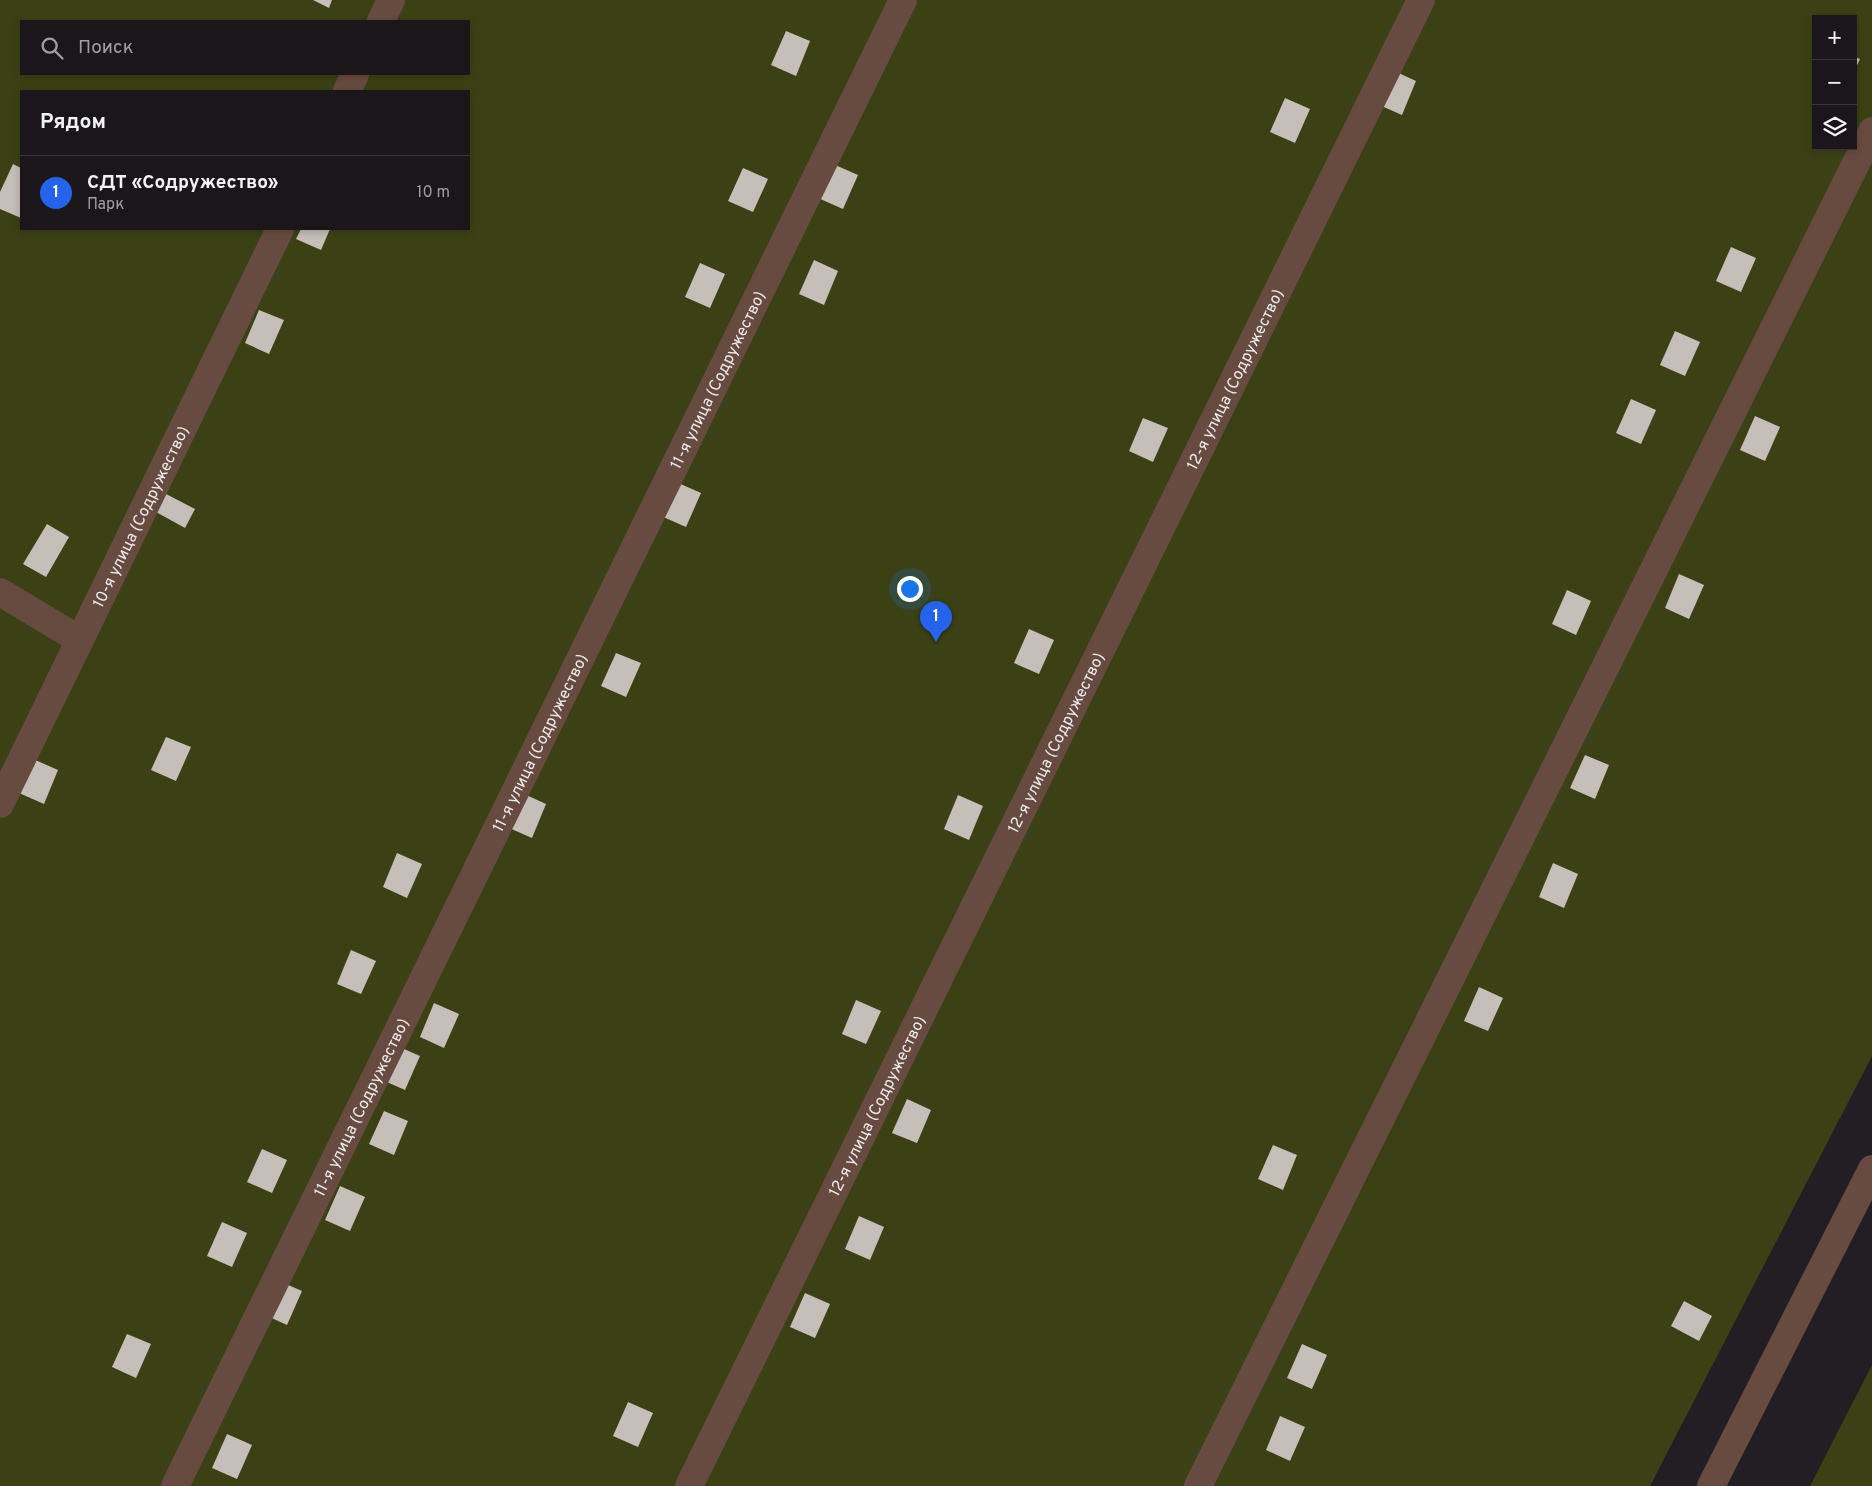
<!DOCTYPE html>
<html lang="ru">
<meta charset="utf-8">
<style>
body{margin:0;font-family:Overpass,sans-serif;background:#272327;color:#f1f3f6}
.controls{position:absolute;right:15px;top:15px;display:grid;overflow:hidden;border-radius:0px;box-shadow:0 2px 8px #0003}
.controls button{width:45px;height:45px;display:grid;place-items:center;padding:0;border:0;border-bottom:1px solid #383539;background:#1a161a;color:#f1f3f6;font:25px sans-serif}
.you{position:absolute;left:909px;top:588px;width:18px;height:18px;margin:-12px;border:4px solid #fff;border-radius:50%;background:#1a73e8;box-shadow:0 0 0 8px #1a73e833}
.badge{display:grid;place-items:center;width:32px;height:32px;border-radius:50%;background:#2563eb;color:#fff;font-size:16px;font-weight:700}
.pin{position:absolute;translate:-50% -41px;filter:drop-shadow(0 1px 2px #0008)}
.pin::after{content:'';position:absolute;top:26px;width:18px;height:15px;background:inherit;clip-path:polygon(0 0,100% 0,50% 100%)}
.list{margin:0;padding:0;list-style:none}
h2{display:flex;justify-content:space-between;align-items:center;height:65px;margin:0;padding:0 20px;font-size:21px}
h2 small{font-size:16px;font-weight:400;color:#9f9fa2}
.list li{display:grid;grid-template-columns:32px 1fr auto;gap:15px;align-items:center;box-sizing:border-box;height:75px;padding:0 20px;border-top:1px solid #383539}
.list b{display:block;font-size:19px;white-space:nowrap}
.list p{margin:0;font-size:16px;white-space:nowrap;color:#9f9fa2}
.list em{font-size:16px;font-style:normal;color:#9f9fa2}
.icon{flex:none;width:28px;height:28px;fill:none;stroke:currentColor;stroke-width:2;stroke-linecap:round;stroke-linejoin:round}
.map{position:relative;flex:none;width:1872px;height:1486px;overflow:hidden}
.search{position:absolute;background:#1a161a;box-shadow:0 2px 8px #0003;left:20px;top:20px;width:450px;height:55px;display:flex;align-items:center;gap:12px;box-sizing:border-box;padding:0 18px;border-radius:0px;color:#9f9fa2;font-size:19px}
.panel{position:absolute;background:#1a161a;box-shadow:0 2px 8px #0003;left:20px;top:90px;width:450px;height:140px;border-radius:0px}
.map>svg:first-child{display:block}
.green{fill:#3b4115;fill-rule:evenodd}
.building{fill:#c6beb9}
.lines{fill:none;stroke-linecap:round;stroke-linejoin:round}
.minor{stroke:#684b40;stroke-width:28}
.labels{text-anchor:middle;stroke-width:5;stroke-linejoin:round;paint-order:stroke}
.street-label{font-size:16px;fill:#eeebee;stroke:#0b090b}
</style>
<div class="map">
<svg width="1872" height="1486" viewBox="0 0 1872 1486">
<rect width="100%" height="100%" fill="#231e23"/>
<!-- green -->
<g class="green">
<path d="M0 0H1872V1056L1650 1486H0ZM1816 19H1853V146H1816ZM21 21H469V74H21ZM21 91H469V229H21Z"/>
<path d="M1872 1365V1486H1810Z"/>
</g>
<!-- building -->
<g class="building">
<path d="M313 0H332L329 8Z"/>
<path d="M786 31 810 41 796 76 771 65Z"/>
<path d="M1853 56 1860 59 1853 74Z"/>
<path d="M1392 70 1416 81 1402 115 1377 104Z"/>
<path d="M1285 98 1310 109 1295 143 1270 132Z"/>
<path d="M13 164 21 168V218L0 209V192Z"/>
<path d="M833 164 858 175 843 209 818 198Z"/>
<path d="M743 168 768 179 753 212 728 201Z"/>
<path d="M301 229H330L321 250 296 239Z"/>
<path d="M1731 247 1756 258 1741 292 1716 281Z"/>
<path d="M814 260 838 271 824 305 799 294Z"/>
<path d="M700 263 725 274 710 308 685 297Z"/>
<path d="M259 310 284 320 269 354 245 343Z"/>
<path d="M1675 331 1700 342 1685 376 1660 365Z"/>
<path d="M1631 399 1656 410 1641 444 1616 433Z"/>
<path d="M1755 416 1780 427 1765 461 1740 450Z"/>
<path d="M1143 418 1168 428 1153 462 1129 451Z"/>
<path d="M676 482 701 493 686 527 661 516Z"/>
<path d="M166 494 195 509 185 528 156 512Z"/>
<path d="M47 524 69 537 46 577 23 564Z"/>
<path d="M1679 574 1704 585 1689 619 1665 608Z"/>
<path d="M1567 590 1591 601 1576 635 1552 624Z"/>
<path d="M1029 629 1054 640 1039 674 1014 663Z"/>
<path d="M616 653 641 663 626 697 601 686Z"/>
<path d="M166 737 191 747 176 781 151 770Z"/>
<path d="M1585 755 1609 765 1595 799 1570 788Z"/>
<path d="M33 759 58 770 44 804 19 793Z"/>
<path d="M522 793 546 804 532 838 507 827Z"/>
<path d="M958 795 983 806 969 840 944 829Z"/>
<path d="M397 853 422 864 407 898 383 887Z"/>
<path d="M1553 863 1578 874 1564 908 1539 897Z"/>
<path d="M351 950 376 961 361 994 337 984Z"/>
<path d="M1479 987 1503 998 1488 1031 1464 1021Z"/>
<path d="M856 1000 881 1011 866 1044 842 1034Z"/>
<path d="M434 1003 459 1014 444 1048 420 1037Z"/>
<path d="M395 1045 420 1056 405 1090 380 1079Z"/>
<path d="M907 1099 931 1110 917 1143 892 1133Z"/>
<path d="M384 1111 408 1121 394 1155 369 1144Z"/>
<path d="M1273 1145 1297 1155 1283 1190 1258 1179Z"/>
<path d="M262 1149 287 1160 272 1193 247 1182Z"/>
<path d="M340 1186 365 1197 350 1231 325 1220Z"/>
<path d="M859 1216 884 1227 870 1260 845 1249Z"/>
<path d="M222 1222 247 1233 232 1267 207 1256Z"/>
<path d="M277 1280 302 1291 287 1325 263 1314Z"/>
<path d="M805 1293 830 1304 815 1338 790 1327Z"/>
<path d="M1684 1301 1712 1316 1699 1341 1671 1326Z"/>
<path d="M127 1334 151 1344 136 1378 112 1367Z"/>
<path d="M1302 1344 1327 1355 1312 1389 1287 1378Z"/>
<path d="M628 1402 653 1413 638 1447 613 1436Z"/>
<path d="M1280 1416 1305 1427 1290 1461 1266 1450Z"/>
<path d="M227 1434 252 1445 237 1479 212 1468Z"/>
</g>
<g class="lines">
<!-- minor -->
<g class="minor">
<path d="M381 21 391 0"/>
<path d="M347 91 355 74"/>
<path d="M0 592 80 640"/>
<path id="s1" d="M0 804 280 229"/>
<path id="s2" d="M175 1486 903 0"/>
<path id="s3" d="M689 1486 1421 0"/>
<path d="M1198 1486 1872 131"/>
<path d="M1711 1486 1872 1169"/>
</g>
</g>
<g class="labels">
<!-- street labels -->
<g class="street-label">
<text dy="6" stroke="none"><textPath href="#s2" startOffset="1232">11-я улица (Содружество)</textPath></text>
<text dy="6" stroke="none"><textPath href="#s3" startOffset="1234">12-я улица (Содружество)</textPath></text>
<text dy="6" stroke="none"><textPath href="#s1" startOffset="320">10-я улица (Содружество)</textPath></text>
<text dy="6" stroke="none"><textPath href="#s2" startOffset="828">11-я улица (Содружество)</textPath></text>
<text dy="6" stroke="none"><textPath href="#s3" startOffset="829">12-я улица (Содружество)</textPath></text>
<text dy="6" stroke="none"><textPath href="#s3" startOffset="424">12-я улица (Содружество)</textPath></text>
<text dy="6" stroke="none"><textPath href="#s2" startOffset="422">11-я улица (Содружество)</textPath></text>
</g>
</g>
</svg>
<div class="controls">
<button>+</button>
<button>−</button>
<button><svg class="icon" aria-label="layers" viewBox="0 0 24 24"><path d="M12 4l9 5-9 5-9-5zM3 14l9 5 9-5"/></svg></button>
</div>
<div class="you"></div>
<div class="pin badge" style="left:936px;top:642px">1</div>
<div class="search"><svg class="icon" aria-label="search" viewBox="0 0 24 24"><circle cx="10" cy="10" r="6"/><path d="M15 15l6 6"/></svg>Поиск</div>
<section class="panel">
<h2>Рядом<small></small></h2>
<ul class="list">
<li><span class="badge">1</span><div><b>СДТ «Содружество»</b><p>Парк</p></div><em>10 m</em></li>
</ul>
</section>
</div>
